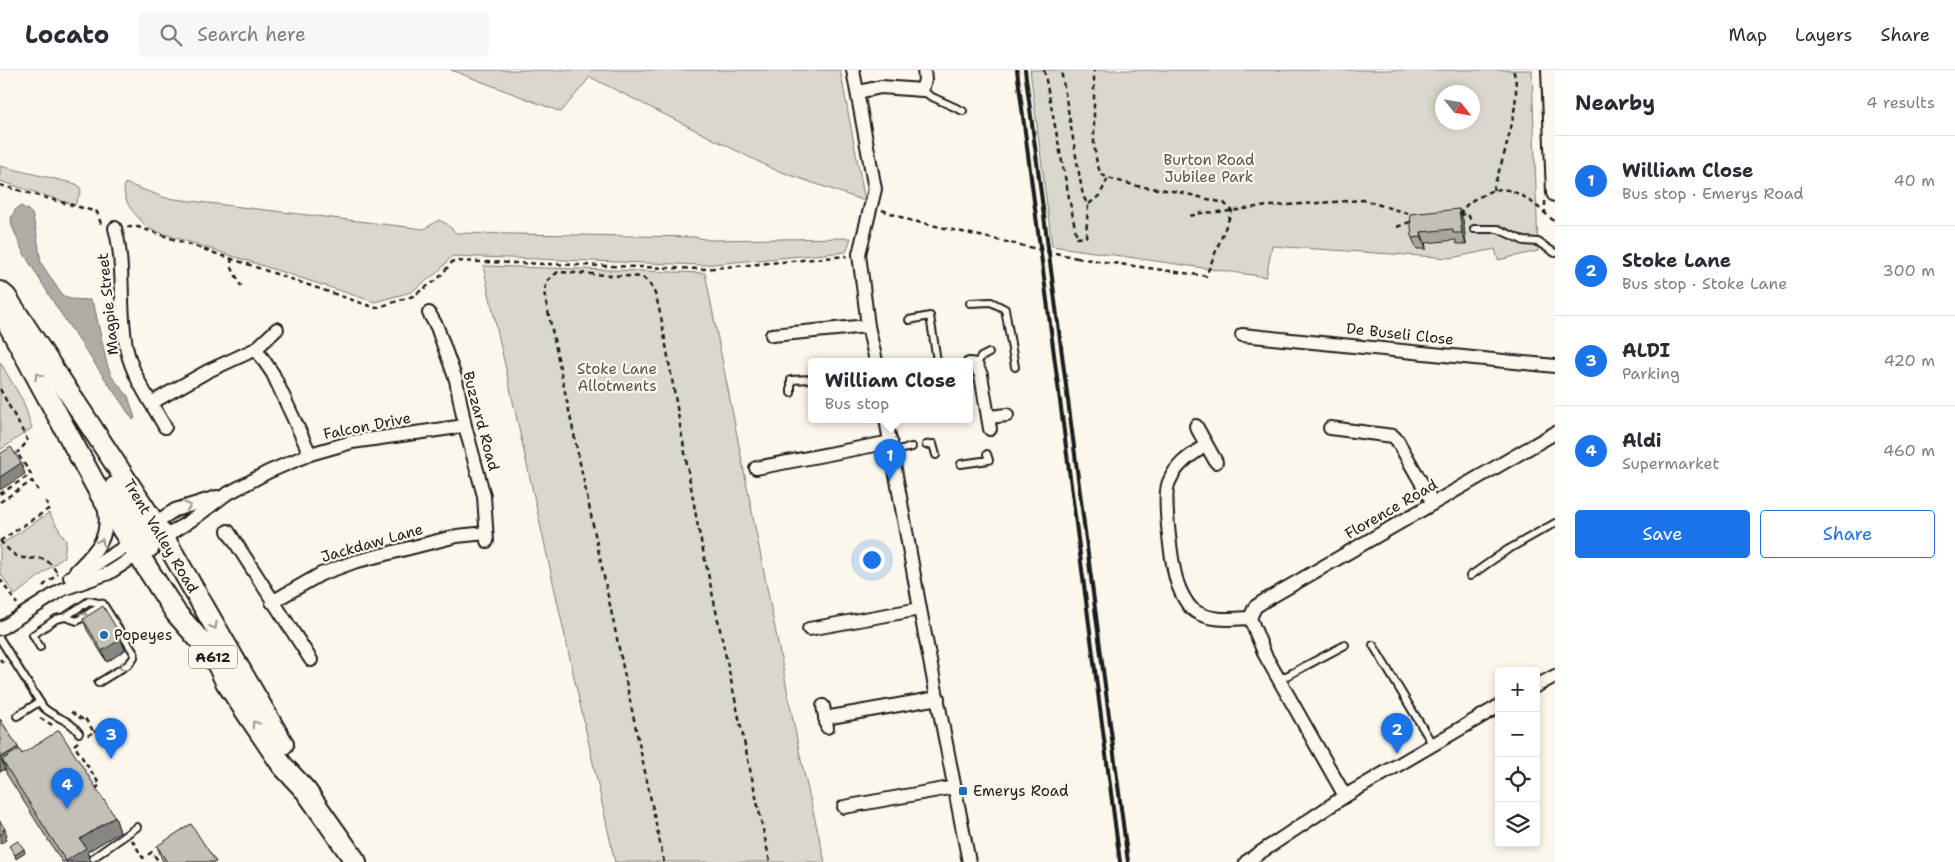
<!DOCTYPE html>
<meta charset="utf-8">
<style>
body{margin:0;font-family:"Shantell Sans",sans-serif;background:#f7f7f7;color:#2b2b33}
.controls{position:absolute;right:15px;bottom:15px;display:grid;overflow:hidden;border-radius:5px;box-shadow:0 2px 8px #0003}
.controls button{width:45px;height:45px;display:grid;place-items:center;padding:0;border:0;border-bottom:1px solid #e1e1e2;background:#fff;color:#2b2b33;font:25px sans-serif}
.compass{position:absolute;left:1435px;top:15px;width:45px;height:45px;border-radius:50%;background:#fff;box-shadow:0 2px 8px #0003;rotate:121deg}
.you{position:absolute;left:871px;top:489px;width:18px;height:18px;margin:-12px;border:4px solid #fff;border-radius:50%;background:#1a73e8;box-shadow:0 0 0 8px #1a73e833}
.badge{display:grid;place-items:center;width:32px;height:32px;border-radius:50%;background:#1a73e8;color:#fff;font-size:16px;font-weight:700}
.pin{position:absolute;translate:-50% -41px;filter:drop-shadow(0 1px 2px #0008)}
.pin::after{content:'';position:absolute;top:26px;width:18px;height:15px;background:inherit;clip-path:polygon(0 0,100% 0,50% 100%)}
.popup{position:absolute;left:808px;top:288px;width:165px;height:65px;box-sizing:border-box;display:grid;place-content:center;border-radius:5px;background:#fff;filter:drop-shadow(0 1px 4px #0005);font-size:16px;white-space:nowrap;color:#7c7c81}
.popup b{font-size:19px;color:#2b2b33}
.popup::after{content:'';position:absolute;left:50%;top:100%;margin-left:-10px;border:10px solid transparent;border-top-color:#fff}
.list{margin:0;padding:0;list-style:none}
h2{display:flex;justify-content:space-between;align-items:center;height:65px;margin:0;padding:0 20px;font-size:21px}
h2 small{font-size:16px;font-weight:400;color:#7c7c81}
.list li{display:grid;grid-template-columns:32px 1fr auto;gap:15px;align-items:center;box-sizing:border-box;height:90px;padding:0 20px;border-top:1px solid #e1e1e2}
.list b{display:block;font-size:19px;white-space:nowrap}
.list p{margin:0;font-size:16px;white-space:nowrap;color:#7c7c81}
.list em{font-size:16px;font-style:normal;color:#7c7c81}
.actions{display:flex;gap:10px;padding:15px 20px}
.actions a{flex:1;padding:11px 0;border:1px solid #1a73e8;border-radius:5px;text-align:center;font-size:18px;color:#1a73e8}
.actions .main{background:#1a73e8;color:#fff}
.icon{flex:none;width:28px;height:28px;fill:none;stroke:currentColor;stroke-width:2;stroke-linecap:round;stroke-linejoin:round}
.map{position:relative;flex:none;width:1555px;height:792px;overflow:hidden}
header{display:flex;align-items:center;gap:30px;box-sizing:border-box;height:70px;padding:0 25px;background:#fff;border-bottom:1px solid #e1e1e2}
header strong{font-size:24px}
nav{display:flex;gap:28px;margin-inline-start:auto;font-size:18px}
.search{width:350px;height:45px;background:#f7f7f7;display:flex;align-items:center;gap:12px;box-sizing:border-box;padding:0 18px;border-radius:5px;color:#7c7c81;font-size:19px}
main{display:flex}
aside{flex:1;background:#fff}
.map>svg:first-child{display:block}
.green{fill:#dad7ce;stroke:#7b7a75;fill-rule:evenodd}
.water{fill:#afaca5;stroke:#74726e}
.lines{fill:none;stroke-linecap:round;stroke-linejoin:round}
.service-casing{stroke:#1c1c1c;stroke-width:10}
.minor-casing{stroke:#1c1c1c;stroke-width:16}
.tertiary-casing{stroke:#1c1c1c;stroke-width:20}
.primary-casing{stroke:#1c1c1c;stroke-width:24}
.path{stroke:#1c1c1c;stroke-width:2.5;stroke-dasharray:5 4;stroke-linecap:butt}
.service{stroke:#fbf7ec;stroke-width:6}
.minor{stroke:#fbf7ec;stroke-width:12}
.tertiary{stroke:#fbf7ec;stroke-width:16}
.primary{stroke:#fbf7ec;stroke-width:20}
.rail{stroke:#1c1c1c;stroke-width:4}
.path-bridge{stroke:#1c1c1c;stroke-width:2.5;stroke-dasharray:5 4;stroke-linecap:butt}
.wall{fill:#a8a59e;stroke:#1c1c1c}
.shaded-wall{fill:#888681;stroke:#1c1c1c}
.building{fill:#c3c0b8;stroke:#1c1c1c}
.oneway{stroke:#97948e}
.poi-dot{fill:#1f6fb2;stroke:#fbf7ec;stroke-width:2}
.labels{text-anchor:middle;stroke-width:4.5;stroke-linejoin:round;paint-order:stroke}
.shield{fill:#fbf7ec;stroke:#5f5e5a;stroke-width:1}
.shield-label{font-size:14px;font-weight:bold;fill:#1c1c1c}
.park-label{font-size:15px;fill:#555451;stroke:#fbf7ec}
.street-label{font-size:15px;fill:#1c1c1c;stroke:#fbf7ec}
.poi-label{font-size:15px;fill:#1c1c1c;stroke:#fbf7ec;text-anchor:start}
</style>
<header>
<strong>Locato</strong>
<div class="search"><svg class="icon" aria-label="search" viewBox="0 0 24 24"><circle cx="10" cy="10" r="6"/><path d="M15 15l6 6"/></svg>Search here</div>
<nav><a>Map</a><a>Layers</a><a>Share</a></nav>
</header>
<main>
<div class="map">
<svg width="1555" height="792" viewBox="0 0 1555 792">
<rect width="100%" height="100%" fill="#fbf7ec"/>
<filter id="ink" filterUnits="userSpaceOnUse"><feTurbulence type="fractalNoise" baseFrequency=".02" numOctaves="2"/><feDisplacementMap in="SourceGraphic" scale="10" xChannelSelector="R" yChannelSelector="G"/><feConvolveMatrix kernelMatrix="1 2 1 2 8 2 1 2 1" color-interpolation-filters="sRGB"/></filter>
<g filter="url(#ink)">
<!-- green -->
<g class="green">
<path d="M451 0H840L865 131 773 99 590 7 561 42Z"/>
<path d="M1030 0H1532L1538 181 1498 190 1495 179 1451 188 1272 176 1266 207 1052 176ZM1442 22H1472V52H1442Z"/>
<path d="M0 96 76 114 79 116 81 121 75 135 0 111Z"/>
<path d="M125 113 166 128 424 159 439 150 447 154 456 163 695 167 709 170 851 168 846 182 702 195 452 186 438 202 411 222 375 232 149 159C138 147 120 132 125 113Z"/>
<path d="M483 196 705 203 801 690 825 792H615Z"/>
<path d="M0 292 23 331 32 358 0 380Z"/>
<path d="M49 443 66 471 64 487 15 525 0 503V475Z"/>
</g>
<!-- water -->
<path class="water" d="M21 136 28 140 32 144 36 159 41 193 62 225 70 229 90 230 94 235 107 294 112 307 128 326 135 348 133 350 57 238 23 182 12 156 11 148 15 140Z"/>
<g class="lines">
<defs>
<g id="service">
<path d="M922 20 930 26 963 41"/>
<path d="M1474 159H1498L1524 171 1538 172 1555 183"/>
<path d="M970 233 991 232 1005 239 1015 297"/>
<path d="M909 250 930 246 937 291"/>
<path d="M976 295 981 287 989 283"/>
<path d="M791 323V310L811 309"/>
<path d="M926 375 933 374 936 385"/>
<path d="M892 381 912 377"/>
<path d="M961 394 989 390 987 384"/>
<path d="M1470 506 1507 480 1555 453"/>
<path d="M65 547 77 551 103 534"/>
<path d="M0 569 43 637C54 648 70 649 79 663"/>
<path d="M1373 575 1433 675"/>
<path d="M40 577 33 565 56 549 65 547 89 531 103 534 134 583V587L129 594 98 613"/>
<path d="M1279 610 1345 575"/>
<path d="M17 646 39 632"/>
<path d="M93 788 137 757"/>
</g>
<g id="minor">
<path d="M853 0 875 119 859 184 868 256 876 291"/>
<path d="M858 22 881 17 922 20 925 10 924 0"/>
<path d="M115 158C126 198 118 241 127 281 134 309 151 332 165 357"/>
<path d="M429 243 437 257 456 310 465 356 484 426 487 471"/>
<path d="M772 265 868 256"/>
<path d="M1242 265 1555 296"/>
<path d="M256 279 273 304 310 384"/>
<path d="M969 294 976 295 981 305 990 359"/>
<path d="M151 333 208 301 256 279 277 259"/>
<path d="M989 347 1007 345"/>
<path d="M886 349 920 539 969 792"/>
<path d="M1196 356 1216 392"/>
<path d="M1330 358 1393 366 1397 370 1433 433"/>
<path d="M1206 375C1190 386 1177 393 1169 412 1162 426 1172 498 1178 515 1181 523 1185 531 1191 538 1206 552 1231 549 1250 548L1255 537 1264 531 1555 363"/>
<path d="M756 398 891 372"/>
<path d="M228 461 311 590"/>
<path d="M76 501C97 480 111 467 104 436"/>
<path d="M70 507 96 495 131 473 142 461 175 440 217 427"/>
<path d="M272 532 321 504 354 492 457 466 486 463"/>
<path d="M1250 548 1265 585 1345 726"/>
<path d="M0 559 63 519 109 503 196 447 225 425 268 402 310 384 352 372 465 356"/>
<path d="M809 559 920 539"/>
<path d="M1536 616 1555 606"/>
<path d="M823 636 827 657"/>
<path d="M825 648 938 628"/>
<path d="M844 737 955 717"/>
<path d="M1246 792 1345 726 1499 636"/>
</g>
<path id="tertiary" d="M1550 0 1555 123"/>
<g id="primary">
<path d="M0 222 6 227 164 468 283 674"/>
<path d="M0 239 102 427 138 484 176 543 205 576 218 595 226 612 282 695 306 721 356 792"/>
<path d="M115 417 150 472 149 477"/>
</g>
</defs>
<!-- service casing -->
<use href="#service" class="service-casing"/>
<!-- minor casing -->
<use href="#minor" class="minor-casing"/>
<!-- tertiary casing -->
<use href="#tertiary" class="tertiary-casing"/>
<!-- primary casing -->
<use href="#primary" class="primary-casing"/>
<!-- path -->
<g class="path">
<path d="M1044 0 1077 168 1086 167 1088 135 1083 126 1061 0"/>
<path d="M0 115 97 142 102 157"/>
<path d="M1493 120C1502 91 1524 28 1513 0"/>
<path d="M1545 131V144"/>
<path d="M1089 134 1100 125 1108 108"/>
<path d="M882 140 909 150 1011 173"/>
<path d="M1460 145 1468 144 1471 151"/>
<path d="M1460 145C1465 135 1470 131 1479 127 1484 125 1489 121 1494 120 1517 115 1539 138 1555 152"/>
<path d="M1190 146 1201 143 1232 141 1256 137 1363 130 1413 145"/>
<path d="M127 157H138L376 238 413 226 438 209 453 191 703 199 847 186"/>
<path d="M1397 157 1412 151"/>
<path d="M231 188 232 198 241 216"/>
<path d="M1077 188 1206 206 1232 141 1224 133 1179 122 1137 116 1108 108 1101 104 1097 94 1094 75V0"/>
<path d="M0 319 28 371 17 383"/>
<path d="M0 424 31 404 17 383 14 385"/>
<path d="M0 432 32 411 38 420"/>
<path d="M0 471C6 476 12 485 19 487 42 492 42 480 58 504"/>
<path d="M0 471 50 438 44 429"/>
<path d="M0 509 17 534"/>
<path d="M43 516 58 504"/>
<path d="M0 535V534"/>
<path d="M0 589 5 596"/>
<path d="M71 642 82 649 84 647 94 662 87 666"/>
<path d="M40 648 54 656"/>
<path d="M94 662 108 654"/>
<path d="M78 672 74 675 100 715 95 719"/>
<path d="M132 770 143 788 152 782 159 792"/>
<path d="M664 792 544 222 548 210 558 202 642 207C656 216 657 232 661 247L698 457 770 792"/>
</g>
<!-- service -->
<use href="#service" class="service"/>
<!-- minor -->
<use href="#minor" class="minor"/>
<!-- tertiary -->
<use href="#tertiary" class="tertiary"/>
<!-- primary -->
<use href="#primary" class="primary"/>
<!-- rail -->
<g class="rail">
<path d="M1017 0 1120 792"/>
<path d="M1025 0 1128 792"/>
</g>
<!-- path-bridge -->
<path class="path-bridge" d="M1011 173 1077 188"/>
</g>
<!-- wall -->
<g class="wall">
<path d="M1459 139 1463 150 1466 174H1457L1456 170 1425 173 1426 179H1417L1412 168Z"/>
<path d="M83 549 121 570 125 580 107 592 87 560Z"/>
<path d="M0 649 22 684 115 747 120 762 87 782 91 792H62L7 705 5 699 0 702Z"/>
<path d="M157 776 216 792H163Z"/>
</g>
<!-- shaded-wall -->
<g class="shaded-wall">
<path d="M1459 139 1463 150 1466 174 1462 163Z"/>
<path d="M1421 162 1425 173 1426 179 1422 167Z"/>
<path d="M21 393 25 404 0 420V407Z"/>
<path d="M117 559 125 580 107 592 102 581 115 560Z"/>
<path d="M18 677 22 688 2 690 5 699 0 702V688Z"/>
<path d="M115 747 120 762 87 782 91 792H66L80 769Z"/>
<path d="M5 759 7 766 6 767V770L0 774V765L2 760Z"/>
<path d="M24 779 25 783 16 789 15 785Z"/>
</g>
<!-- building -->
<g class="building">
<path d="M1459 139 1462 163H1453V159L1421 162 1422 167 1412 168 1410 144Z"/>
<path d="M11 377 21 393 0 407V384Z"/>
<path d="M103 536 117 559 115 560 121 569 102 581 83 549Z"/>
<path d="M0 649 18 677 0 688Z"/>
<path d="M59 660 115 747 80 769 86 778 66 791 2 690 19 679 22 684Z"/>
<path d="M0 751 5 759 2 760 4 762 0 765Z"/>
<path d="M191 754 216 792H167L157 776Z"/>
<path d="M18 771 24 779 15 785 9 776Z"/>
</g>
<!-- one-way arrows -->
<defs><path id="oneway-chevron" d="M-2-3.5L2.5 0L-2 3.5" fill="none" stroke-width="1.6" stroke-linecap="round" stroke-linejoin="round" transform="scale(1.25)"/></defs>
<g class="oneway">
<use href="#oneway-chevron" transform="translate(38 306) rotate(-118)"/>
<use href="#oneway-chevron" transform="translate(188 436) rotate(-17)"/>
<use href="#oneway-chevron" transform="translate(101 472) rotate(-62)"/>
<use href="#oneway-chevron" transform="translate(84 546) rotate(-33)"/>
<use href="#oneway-chevron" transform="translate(214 556) rotate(61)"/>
<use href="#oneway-chevron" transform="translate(123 597) rotate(147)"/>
<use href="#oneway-chevron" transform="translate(255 654) rotate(-124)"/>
</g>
</g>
<!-- markers -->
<g class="poi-dot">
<circle cx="104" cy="565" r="5"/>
<rect x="958" y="716" width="10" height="10" rx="2.5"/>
</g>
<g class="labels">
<!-- shield labels -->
<rect class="shield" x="189" y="575.5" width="48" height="23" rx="4"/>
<g class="shield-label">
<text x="213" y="592">A612</text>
</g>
<!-- park labels -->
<g class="park-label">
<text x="1209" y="95">Burton Road<tspan x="1209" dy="17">Jubilee Park</tspan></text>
<text x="617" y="304">Stoke Lane<tspan x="617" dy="17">Allotments</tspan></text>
</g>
<!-- street labels -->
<g class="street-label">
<text transform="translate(108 234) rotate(-96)" y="5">Magpie Street</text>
<text transform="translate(1400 264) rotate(6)" y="5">De Buseli Close</text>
<text transform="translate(481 351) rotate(75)" y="5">Buzzard Road</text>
<text transform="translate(367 356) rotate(-11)" y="5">Falcon Drive</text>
<text transform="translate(1391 439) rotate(-30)" y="5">Florence Road</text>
<text transform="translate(161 466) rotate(59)" y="5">Trent Valley Road</text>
<text transform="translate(372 473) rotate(-16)" y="5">Jackdaw Lane</text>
</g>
<!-- poi labels -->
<g class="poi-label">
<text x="114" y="570">Popeyes</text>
<text x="973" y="726">Emerys Road</text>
</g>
</g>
</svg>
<div class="controls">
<button>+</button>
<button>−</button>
<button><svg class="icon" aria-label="locate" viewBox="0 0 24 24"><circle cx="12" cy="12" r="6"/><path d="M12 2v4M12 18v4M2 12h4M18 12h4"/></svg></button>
<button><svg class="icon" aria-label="layers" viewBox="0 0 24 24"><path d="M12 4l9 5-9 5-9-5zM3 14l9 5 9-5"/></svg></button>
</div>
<svg class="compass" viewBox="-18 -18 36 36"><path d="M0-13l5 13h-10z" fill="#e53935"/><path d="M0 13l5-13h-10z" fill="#7c7c81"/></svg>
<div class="you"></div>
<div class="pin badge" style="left:890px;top:410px">1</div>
<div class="popup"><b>William Close</b>Bus stop</div>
<div class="pin badge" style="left:1397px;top:684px">2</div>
<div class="pin badge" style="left:111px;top:689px">3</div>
<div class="pin badge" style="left:67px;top:739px">4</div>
</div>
<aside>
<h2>Nearby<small>4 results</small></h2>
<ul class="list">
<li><span class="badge">1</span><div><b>William Close</b><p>Bus stop · Emerys Road</p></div><em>40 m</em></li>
<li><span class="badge">2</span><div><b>Stoke Lane</b><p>Bus stop · Stoke Lane</p></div><em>300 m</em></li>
<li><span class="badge">3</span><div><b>ALDI</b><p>Parking</p></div><em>420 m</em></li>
<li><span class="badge">4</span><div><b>Aldi</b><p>Supermarket</p></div><em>460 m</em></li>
</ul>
<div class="actions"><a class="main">Save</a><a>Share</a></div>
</aside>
</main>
